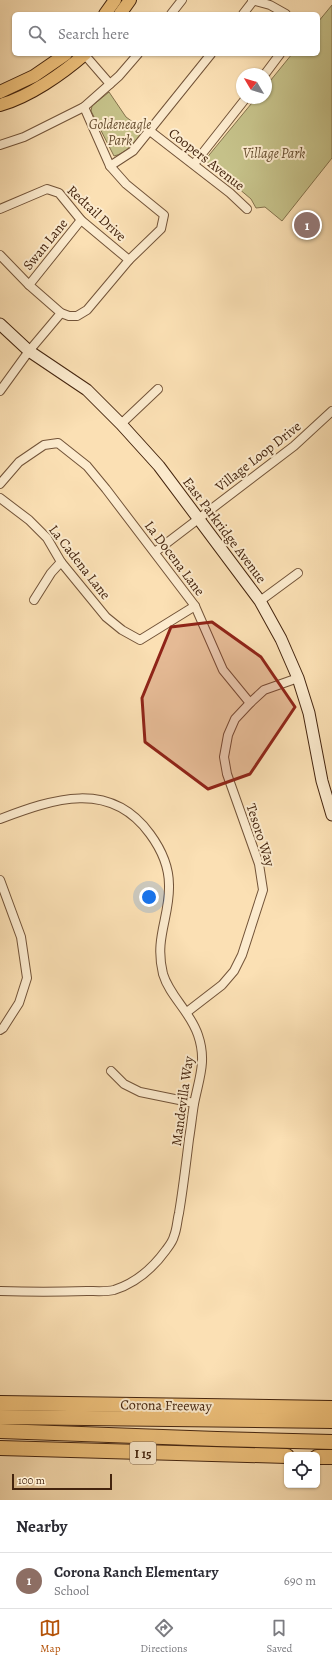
<!DOCTYPE html>
<style>
body{margin:0;font-family:Alegreya,serif;background:#f7f7f7;color:#2b2b33}
.controls{position:absolute;right:12px;bottom:12px;display:grid;overflow:hidden;border-radius:6px;box-shadow:0 1px 3px #0004}
.controls button{width:36px;height:36px;display:grid;place-items:center;padding:0;border:0;border-bottom:1px solid #e1e1e2;background:#fff;color:#2b2b33;font:20px sans-serif}
.compass{position:absolute;left:236px;top:68px;width:36px;height:36px;border-radius:50%;background:#fff;box-shadow:0 1px 3px #0004;rotate:308deg}
.scale{position:absolute;left:12px;bottom:10px;width:100px;box-sizing:border-box;padding-left:4px;border:2px solid #44240e;border-top:0;font-size:11px;line-height:14px;white-space:nowrap;color:#44240e;-webkit-text-stroke:3px #fcebce;paint-order:stroke}
.you{position:absolute;left:149px;top:897px;width:14px;height:14px;margin:-10px;border:3px solid #fff;border-radius:50%;background:#1a73e8;box-shadow:0 0 0 6px #1a73e833}
.badge{display:grid;place-items:center;width:26px;height:26px;border-radius:50%;background:#b45309;color:#fff;font-size:13px;font-weight:700}
.pin{position:absolute;translate:-50% -50%;border:2px solid #fff;box-shadow:0 1px 4px #0006}
.list{margin:0;padding:0;list-style:none}
h2{display:flex;justify-content:space-between;align-items:center;height:52px;margin:0;padding:0 16px;font-size:17px}
h2 small{font-size:13px;font-weight:400;color:#7c7c81}
.list li{display:grid;grid-template-columns:26px 1fr auto;gap:12px;align-items:center;box-sizing:border-box;height:56px;padding:0 16px;border-top:1px solid #e1e1e2}
.list b{display:block;font-size:15px;white-space:nowrap}
.list p{margin:0;font-size:13px;white-space:nowrap;color:#7c7c81}
.list em{font-size:13px;font-style:normal;color:#7c7c81}
.icon{flex:none;width:22px;height:22px;fill:none;stroke:currentColor;stroke-width:2;stroke-linecap:round;stroke-linejoin:round}
.map{position:relative;flex:none;width:332px;height:1500px;overflow:hidden}
.search{position:absolute;background:#fff;box-shadow:0 1px 3px #0004;left:12px;right:12px;top:12px;height:44px;display:flex;align-items:center;gap:10px;box-sizing:border-box;padding:0 14px;border-radius:6px;color:#7c7c81;font-size:15px}
.sheet{height:108px;background:#fff}
nav{display:flex;justify-content:space-around;align-items:center;box-sizing:border-box;height:56px;border-top:1px solid #e1e1e2;background:#fff;font-size:11px;color:#7c7c81}
nav a{display:grid;justify-items:center;gap:2px}
nav .on{color:#b45309}
.map>svg:first-child{display:block}
.green{fill:#c5c189;stroke:#84724c}
.lines{fill:none;stroke-linecap:round;stroke-linejoin:round}
.street-casing{stroke:#725338;stroke-width:10}
.secondary-casing{stroke:#44240e;stroke-width:13}
.primary-casing{stroke:#44240e;stroke-width:14}
.highway-casing{stroke:#44240e;stroke-width:16}
.street{stroke:#fcebce;stroke-width:8}
.secondary{stroke:#fcebce;stroke-width:11}
.primary{stroke:#eec07a;stroke-width:12}
.highway{stroke:#eec07a;stroke-width:14}
.marked{fill:#8f2418;fill-opacity:0.2;stroke:#8f2418;stroke-width:3;stroke-linejoin:round}
.labels{text-anchor:middle;stroke-width:4;stroke-linejoin:round;paint-order:stroke}
.shield{fill:#fcebce;stroke:#7b6048;stroke-width:1}
.shield-label{font-size:13px;font-weight:bold;fill:#44240e}
.park-label{font-size:14px;font-style:italic;fill:#644b2d;stroke:#fcebce}
.street-label{font-size:14px;fill:#44240e;stroke:#fcebce}
</style>
<div class="map">
<svg width="332" height="1500" viewBox="0 0 332 1500">
<rect width="100%" height="100%" fill="#fbe0b4"/>
<filter id="stains"><feTurbulence type="fractalNoise" baseFrequency=".005" numOctaves="4"/><feColorMatrix values="0 0 0 0 .2 0 0 0 0 .09 0 0 0 0 .02 0 0 0 .5 -.17"/></filter>
<radialGradient id="worn" r=".72"><stop offset=".6" stop-color="#630" stop-opacity="0"/><stop offset="1" stop-color="#630" stop-opacity=".3"/></radialGradient>
<!-- green -->
<g class="green">
<path d="M332 5V158L282 221 265 207 256 208 251 199 205 160 256 98H266V86L292 54H318V22Z"/>
<path d="M109 92 126 117 144 130C137 140 126 154 114 156L91 111 92 106Z"/>
</g>
<g class="lines">
<defs>
<g id="street">
<path d="M252 0 270 5 286 14"/>
<path d="M171 14 182 0"/>
<path d="M243 14 253 1"/>
<path d="M84 54 110 84"/>
<path d="M265 74 280 54"/>
<path d="M150 131 230 193 247 209"/>
<path d="M0 145 24 137 84 107 119 76 138 54"/>
<path d="M194 164 246 98"/>
<path d="M110 166 133 151 211 54"/>
<path d="M0 209 47 189 59 193 81 220 129 260"/>
<path d="M0 255 29 285 61 313 69 316H77L87 310 129 260 161 229 164 215 126 184 110 166 84 107"/>
<path d="M29 285 81 220"/>
<path d="M0 391 29 351 61 313"/>
<path d="M121 424 158 389"/>
<path d="M0 484 19 462 44 445 58 443 87 466 106 489 195 606 223 670 250 703"/>
<path d="M0 498 29 520 47 538 61 562 106 617 122 630 140 640 195 606"/>
<path d="M155 552 294 446 332 411"/>
<path d="M34 600 51 573 61 562"/>
<path d="M260 601 298 573"/>
<path d="M0 819C53 799 110 779 150 834 161 849 169 865 169 885 170 917 154 938 163 974 170 997 190 1011 198 1035 207 1061 199 1078 194 1104 192 1116 191 1127 189 1139 186 1164 183 1189 179 1213 177 1221 177 1229 174 1236 173 1241 169 1246 166 1250 153 1268 136 1283 114 1290 106 1292 95 1291 87 1291 58 1292 29 1292 0 1291"/>
<path d="M0 880 21 937 27 978 19 1003 3 1028 0 1030"/>
<path d="M187 1012 222 985 234 971 242 955 263 890 259 864 227 774 224 757 228 735 235 719 250 703 264 690 298 678"/>
<path d="M111 1071 124 1084 140 1092 194 1103"/>
</g>
<path id="secondary" d="M0 324 29 351 87 390 121 424 159 466 260 601 281 639 298 678 309 713 322 781 332 815"/>
<g id="primary">
<path d="M105 14 115 0"/>
<path d="M120 14 130 0"/>
<path d="M0 92 34 76 66 54"/>
<path d="M0 105C29 97 62 74 85 54"/>
</g>
<g id="highway">
<path d="M0 1403 332 1408"/>
<path d="M0 1417 332 1421"/>
<path d="M0 1431 217 1439 332 1442"/>
<path d="M0 1448 287 1456"/>
<path d="M317 1457H332"/>
</g>
</defs>
<!-- street casing -->
<use href="#street" class="street-casing"/>
<!-- secondary casing -->
<use href="#secondary" class="secondary-casing"/>
<!-- primary casing -->
<use href="#primary" class="primary-casing"/>
<!-- highway casing -->
<use href="#highway" class="highway-casing"/>
<!-- street -->
<use href="#street" class="street"/>
<!-- secondary -->
<use href="#secondary" class="secondary"/>
<!-- primary -->
<use href="#primary" class="primary"/>
<!-- highway -->
<use href="#highway" class="highway"/>
</g>
<!-- marked area -->
<path class="marked" d="M212 622 261 657 295 707 250 774 208 789 145 742 142 698 171 627Z"/>
<g class="labels">
<!-- shield labels -->
<rect class="shield" x="130" y="1442" width="26" height="22" rx="3"/>
<g class="shield-label">
<text x="143" y="1458">I 15</text>
</g>
<!-- park labels -->
<g class="park-label">
<text x="120" y="129">Goldeneagle<tspan x="120" dy="16">Park</tspan></text>
<text x="274" y="158">Village Park</text>
</g>
<!-- street labels -->
<g class="street-label">
<text transform="translate(207 159) rotate(38)" y="5">Coopers Avenue</text>
<text transform="translate(97 213) rotate(43)" y="5">Redtail Drive</text>
<text transform="translate(45 244) rotate(-51)" y="5">Swan Lane</text>
<text transform="translate(258 456) rotate(-38)" y="5">Village Loop Drive</text>
<text transform="translate(225 530) rotate(53)" y="5">East Parkridge Avenue</text>
<text transform="translate(175 558) rotate(53)" y="5">La Docena Lane</text>
<text transform="translate(80 562) rotate(52)" y="5">La Cadena Lane</text>
<text transform="translate(261 835) rotate(72)" y="5">Tesoro Way</text>
<text transform="translate(182 1101) rotate(-82)" y="5">Mandevilla Way</text>
<text transform="translate(166 1405) rotate(1)" y="5">Corona Freeway</text>
</g>
</g>
<rect width="100%" height="100%" filter="url(#stains)"/>
<rect width="100%" height="100%" fill="url(#worn)"/>
</svg>
<div class="controls">
<button><svg class="icon" aria-label="locate" viewBox="0 0 24 24"><circle cx="12" cy="12" r="6"/><path d="M12 2v4M12 18v4M2 12h4M18 12h4"/></svg></button>
</div>
<svg class="compass" viewBox="-18 -18 36 36"><path d="M0-13l5 13h-10z" fill="#e53935"/><path d="M0 13l5-13h-10z" fill="#7c7c81"/></svg>
<div class="scale">100 m</div>
<div class="you"></div>
<div class="pin badge" style="left:307px;top:225px;background:#8d6e63">1</div>
<div class="search"><svg class="icon" aria-label="search" viewBox="0 0 24 24"><circle cx="10" cy="10" r="6"/><path d="M15 15l6 6"/></svg>Search here</div>
</div>
<section class="sheet">
<h2>Nearby<small></small></h2>
<ul class="list">
<li><span class="badge" style="background:#8d6e63">1</span><div><b>Corona Ranch Elementary</b><p>School</p></div><em>690 m</em></li>
</ul>
</section>
<nav>
<a class="on"><svg class="icon" aria-label="map" viewBox="0 0 24 24"><path d="M3 6l6-2 6 2 6-2v14l-6 2-6-2-6 2zM9 4v14M15 6v14"/></svg>Map</a>
<a><svg class="icon" aria-label="directions" viewBox="0 0 24 24"><path d="M12 3l9 9-9 9-9-9zM9 14v-3h6M13 9l2 2-2 2"/></svg>Directions</a>
<a><svg class="icon" aria-label="saved" viewBox="0 0 24 24"><path d="M7 4h10v16l-5-4-5 4z"/></svg>Saved</a>
</nav>
